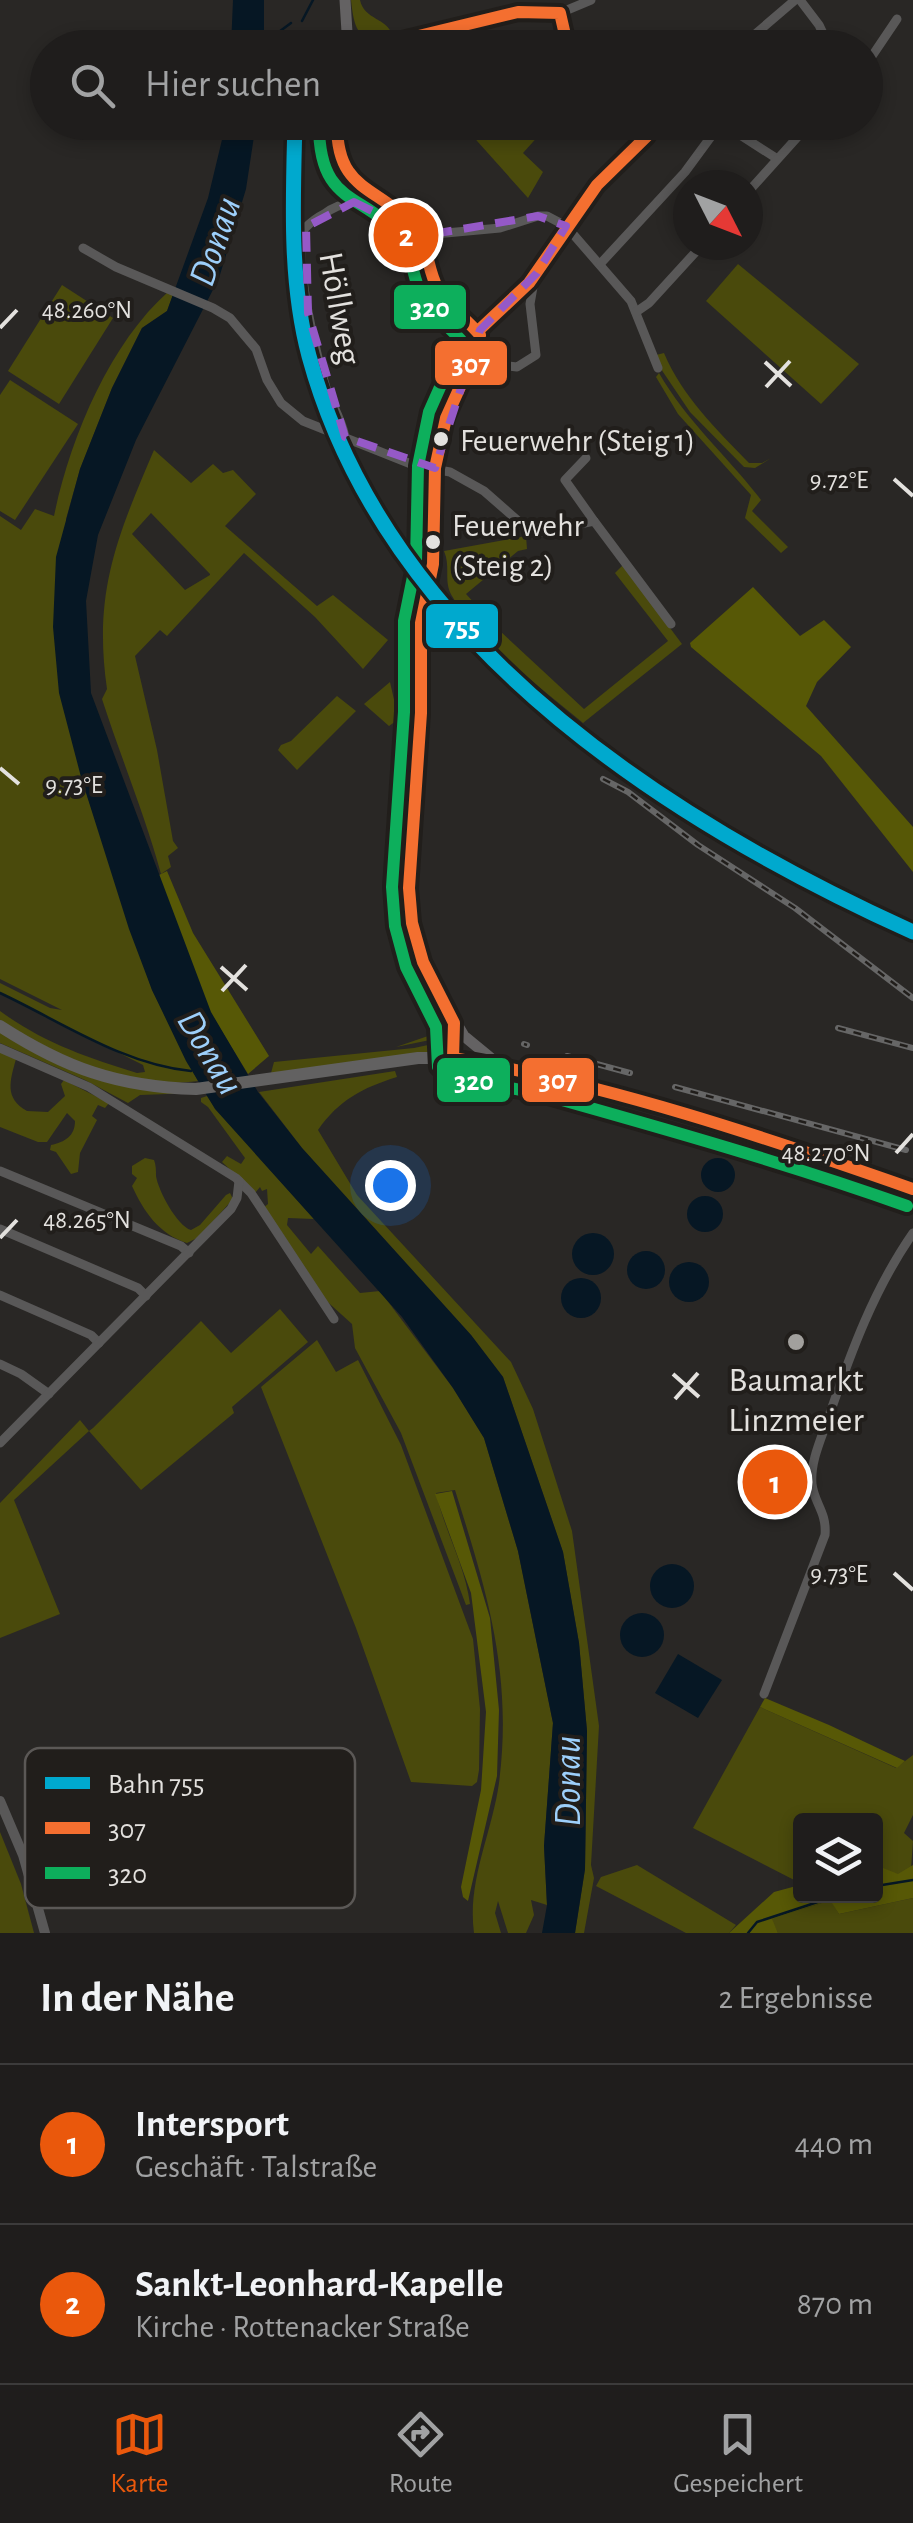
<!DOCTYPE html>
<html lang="de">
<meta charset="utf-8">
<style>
body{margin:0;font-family:"Alegreya Sans",sans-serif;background:#2c2a29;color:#f1f3f6}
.controls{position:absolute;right:30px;bottom:30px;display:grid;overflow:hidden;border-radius:10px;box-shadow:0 5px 15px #0003}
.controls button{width:90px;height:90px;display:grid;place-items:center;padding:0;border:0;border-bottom:2px solid #3c3b3b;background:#1f1d1c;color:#f1f3f6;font:50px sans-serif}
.compass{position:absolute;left:673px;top:170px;width:90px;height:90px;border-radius:50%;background:#1f1d1c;box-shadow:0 5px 15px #0003;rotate:132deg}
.you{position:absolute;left:390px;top:1185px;width:35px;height:35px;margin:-25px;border:8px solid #fff;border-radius:50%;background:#1a73e8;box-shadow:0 0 0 15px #1a73e833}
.badge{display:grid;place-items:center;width:65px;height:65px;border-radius:50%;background:#ea580c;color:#fff;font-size:32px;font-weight:700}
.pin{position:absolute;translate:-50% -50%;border:5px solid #fff;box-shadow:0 2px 10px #0006}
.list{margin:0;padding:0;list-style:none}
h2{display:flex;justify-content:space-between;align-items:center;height:130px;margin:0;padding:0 40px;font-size:42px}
h2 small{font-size:32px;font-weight:400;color:#a1a2a3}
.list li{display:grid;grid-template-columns:65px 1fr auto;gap:30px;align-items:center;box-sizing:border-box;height:160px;padding:0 40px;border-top:2px solid #3c3b3b}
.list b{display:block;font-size:38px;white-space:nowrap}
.list p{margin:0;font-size:32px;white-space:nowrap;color:#a1a2a3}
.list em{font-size:32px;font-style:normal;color:#a1a2a3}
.icon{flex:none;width:55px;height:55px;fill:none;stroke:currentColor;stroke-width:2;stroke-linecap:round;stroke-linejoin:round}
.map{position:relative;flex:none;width:913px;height:1933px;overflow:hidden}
.search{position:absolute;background:#1f1d1c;box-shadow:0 5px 15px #0003;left:30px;right:30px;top:30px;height:110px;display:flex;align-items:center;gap:25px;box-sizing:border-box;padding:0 35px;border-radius:55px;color:#a1a2a3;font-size:38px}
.sheet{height:450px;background:#1f1d1c}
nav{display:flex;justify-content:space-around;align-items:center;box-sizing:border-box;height:140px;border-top:2px solid #3c3b3b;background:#1f1d1c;font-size:28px;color:#a1a2a3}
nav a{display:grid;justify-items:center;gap:5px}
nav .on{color:#ea580c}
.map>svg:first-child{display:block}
.green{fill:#4a4a0c;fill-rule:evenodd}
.forest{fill:#575806}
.water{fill:#061724}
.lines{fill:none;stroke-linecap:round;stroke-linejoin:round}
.stream{stroke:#061724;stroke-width:2.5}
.minor{stroke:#595858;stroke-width:9}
.tertiary{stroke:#595858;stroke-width:10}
.secondary{stroke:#646263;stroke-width:11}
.primary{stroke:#626161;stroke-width:12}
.rail-casing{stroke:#666;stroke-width:6}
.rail{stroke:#211e1b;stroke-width:2.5;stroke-dasharray:8;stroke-linecap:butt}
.bus-1-casing{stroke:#211e1b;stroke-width:20}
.bus-2-casing{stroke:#211e1b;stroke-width:20}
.bus-1{stroke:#f46f30;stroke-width:12}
.bus-2{stroke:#0daf5c;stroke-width:12}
.rail-1-casing{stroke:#211e1b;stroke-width:22}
.rail-1{stroke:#00a9ce;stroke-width:15}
.marked{fill:none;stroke:#9559c7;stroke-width:8;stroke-dasharray:20 12;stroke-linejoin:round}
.ticks{fill:none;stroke:#e3e1de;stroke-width:4}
.bus-dot{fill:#e3e1de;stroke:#211e1b;stroke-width:4}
.poi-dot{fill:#a2a09d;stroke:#211e1b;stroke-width:4}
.labels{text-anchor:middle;stroke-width:8;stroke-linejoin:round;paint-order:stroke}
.bus-label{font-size:32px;fill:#e3e1de;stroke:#211e1b;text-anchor:start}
.street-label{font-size:35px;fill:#e3e1de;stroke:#211e1b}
.poi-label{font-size:35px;fill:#e3e1de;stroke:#211e1b}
.water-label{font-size:38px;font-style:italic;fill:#9dcffa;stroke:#211e1b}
.key{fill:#211e1b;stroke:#5b5856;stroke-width:2.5}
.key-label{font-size:28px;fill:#e3e1de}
.ticks-label{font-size:25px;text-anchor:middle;fill:#e3e1de;stroke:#211e1b;stroke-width:8;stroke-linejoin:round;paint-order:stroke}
.line-badge{stroke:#211e1b;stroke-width:4}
.badge-label{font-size:28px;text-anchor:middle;font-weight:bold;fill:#fff}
</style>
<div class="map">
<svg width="913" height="1933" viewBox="0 0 913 1933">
<rect width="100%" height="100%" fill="#292725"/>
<!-- green -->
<g class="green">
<path d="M351 0H360C364 20 388 18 392 35 358 47 354 28 351 0Z"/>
<path d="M454 123H550L523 153 543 172 528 198 469 132Z"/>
<path d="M738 264 859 364 821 404 706 301Z"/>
<path d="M62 285 113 318 59 404 8 371Z"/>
<path d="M169 291 174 292 167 311 142 328 112 388 80 469 66 519 81 777 152 990 198 1081C126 1091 59 1057 0 1020V1011C42 1042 88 1058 137 1073L145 1072 143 1065 0 993V983L50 1008 62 1010 0 979V516L21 530 35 509 54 516C70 439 109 344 169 291Z"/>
<path d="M664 353C682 396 717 430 749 463H762L771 458 755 468 744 467 690 412 661 369 656 355Z"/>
<path d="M659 373C686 420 725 454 758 496L761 500 752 511 788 547 781 553 745 518 751 495 678 414 656 377Z"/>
<path d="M10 380 78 424 15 520 0 511V395Z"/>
<path d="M154 450 191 483 213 464 223 473 233 470 256 494 225 526 317 606 333 595 388 640 363 669 315 617 244 553 167 636 160 630 135 656 157 750 173 841 178 848 168 856 171 867 161 874C145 815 121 758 102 699L107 689C93 592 117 537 154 450ZM151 513 210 574V575L185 590 132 534Z"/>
<path d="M526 536 527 549 518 551 466 594 500 631 584 709 668 641 615 573 623 565 682 644 583 723C544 690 476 640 452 596 443 581 451 567 444 551Z"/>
<path d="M390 682 395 704 415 705 407 824V921L418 958 447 1026 430 1040 396 1047 428 1036 437 1025 398 929 409 775 407 721 403 716 389 726 364 704Z"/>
<path d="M337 696 356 711 297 770 278 750 281 745 291 741Z"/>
<path d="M0 1032C66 1073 118 1092 196 1093L140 1095 128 1103 85 1080 0 1043Z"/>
<path d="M446 1034 448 1044 434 1053 271 1073 274 1062 414 1048 428 1045Z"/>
<path d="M0 1051 16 1059C10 1081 4 1098 27 1111L48 1112 65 1096 61 1084 64 1080 109 1103 105 1108 98 1105 92 1116 97 1120 80 1153 78 1172 71 1174 56 1152 50 1150 51 1145C65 1142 75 1136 75 1121L67 1113 47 1142H38L0 1127Z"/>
<path d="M395 1071 397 1077C362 1088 339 1100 318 1130L357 1195 511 1362 533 1409 572 1531 599 1726 591 1865 594 1878 584 1933H575L585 1869 587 1731 579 1643 563 1552 503 1377 471 1335 302 1148 259 1092Z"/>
<path d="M207 1096 216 1109 314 1219 288 1218 287 1225 311 1254 318 1246 360 1293 380 1291 453 1388 484 1438 518 1551 553 1723 544 1846 547 1905 531 1900 534 1915 526 1933H508L498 1901 495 1913 501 1933H474C467 1881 492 1833 499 1783 513 1674 487 1592 455 1490L436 1493C445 1532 465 1565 470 1604L466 1605 401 1433 355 1348 352 1324 321 1296 263 1208 268 1204 267 1189 262 1191 260 1187 255 1193 222 1162 227 1156 241 1164 245 1158 208 1107 201 1102V1098Z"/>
<path d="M145 1158 154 1160C156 1165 156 1170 156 1176 158 1190 177 1226 191 1230L200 1225 226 1195 230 1193 233 1199 199 1237 187 1243C159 1234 144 1212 132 1186L137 1178 132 1174V1166Z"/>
<path d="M280 1309 308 1342 232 1407 234 1413 141 1490 89 1431 14 1500 60 1614 0 1638V1503L80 1420 89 1431 93 1428 201 1321 231 1353Z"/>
<path d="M317 1340 336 1372 358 1360 401 1445 473 1639 480 1709 479 1770 477 1782 472 1786 411 1782 356 1628 261 1387Z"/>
<path d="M760 1707 896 1768 913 1755V1815L904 1833 913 1841 911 1869 898 1875 876 1865V1820H800V1883L693 1828Z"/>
<path d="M0 1832 21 1884 34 1933H0Z"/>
<path d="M637 1865 736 1925 729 1933H686L596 1886 601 1877Z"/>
<path d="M913 1898V1933H778L771 1919 831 1900 839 1914Z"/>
</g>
<!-- forest -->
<g class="forest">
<path d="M753 587 800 636 824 620 851 647 817 682 806 706 913 827V872L821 756 691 647 690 643Z"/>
<path d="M167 871 193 933 269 1056 248 1074 210 1012 157 876Z"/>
<path d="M452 1491 490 1618 499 1710 497 1776 468 1901 463 1897 461 1887 481 1790 486 1712 471 1593 435 1494Z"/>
<path d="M765 1698 829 1725 905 1761 897 1768 760 1707Z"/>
<path d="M876 1865 898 1874 913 1865V1898L839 1914 830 1900 772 1919 778 1933H729L774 1892 800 1885V1896H876Z"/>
</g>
<!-- water -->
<g class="water">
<path d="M233 0H264V47H231Z"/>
<path d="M226 123H256L246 189 219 278 136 440 98 535 86 601 91 693 211 1012 258 1092 302 1148 471 1335 503 1377 563 1552 579 1643 587 1731 585 1869 575 1933H542L547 1905 544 1846 553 1723 518 1551 484 1438 453 1388 402 1317 215 1109 186 1061 152 990 129 929 81 777 59 693 53 627 56 557 80 469 112 388 142 328 167 311 208 198Z"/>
<circle cx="718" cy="1175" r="17"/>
<circle cx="705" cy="1214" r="18"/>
<circle cx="593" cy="1254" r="21"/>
<circle cx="646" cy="1270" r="19"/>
<circle cx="689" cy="1282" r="20"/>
<circle cx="581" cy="1298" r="20"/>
<circle cx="672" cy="1586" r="22"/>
<circle cx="642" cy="1635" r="22"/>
<path d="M678 1654 722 1680 698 1718 655 1693Z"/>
</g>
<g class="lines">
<!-- stream -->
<g class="stream">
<path d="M302 21 313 0"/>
<path d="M264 43 291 23"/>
<path d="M0 993C62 1022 122 1064 191 1071"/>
<path d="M876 1886 913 1880"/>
<path d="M748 1933 757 1922 836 1896"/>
</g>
<!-- minor -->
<g class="minor">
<path d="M800 0 819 25 830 48"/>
<path d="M560 13 568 48"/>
<path d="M349 41H398L518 12 560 13 591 0"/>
<path d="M739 48 795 0"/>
<path d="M866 65 897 19"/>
<path d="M635 122 647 136"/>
<path d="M720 122 776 158"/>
<path d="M748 192 811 122"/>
<path d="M421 239 435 234 500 228 538 216H547L566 226 631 301 658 368"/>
<path d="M83 248 116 267 213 308 230 318 256 349 267 380 281 403 303 421 416 466 450 472 484 491 533 534 594 521 671 624"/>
<path d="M601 263 685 172 721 123"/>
<path d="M636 312 649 303 702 245"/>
<path d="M478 331 537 273 566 226 597 185 660 122"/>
<path d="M478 347 508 366 517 367 536 355 530 304 533 287 529 283"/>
<path d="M345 437C342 421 334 408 328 394 319 368 290 248 305 228 310 223 318 217 324 214 348 196 363 204 386 218L392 210"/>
<path d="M586 458 565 480 594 521"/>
<path d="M0 1048 89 1087 236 1178 251 1193 334 1319"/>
<path d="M0 1171 181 1246 189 1253"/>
<path d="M902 1186 913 1203"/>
<path d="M0 1229 138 1288 146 1296"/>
<path d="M0 1295 91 1335 99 1343"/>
<path d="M0 1364 21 1374 49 1394"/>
<path d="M0 1443 231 1209 237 1198 239 1181"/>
<path d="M764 1694 825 1535C827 1512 814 1503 812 1484 810 1461 822 1437 829 1416 851 1352 874 1289 913 1233"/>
</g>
<!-- tertiary -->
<path class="tertiary" d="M0 1801 23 1855 45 1933"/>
<!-- secondary -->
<g class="secondary">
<path d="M345 0 348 48"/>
<path d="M337 122C328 190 385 189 416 230 429 247 427 270 438 289 448 307 468 318 480 335L478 347 446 418 435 468 433 564 421 623V713L409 888 416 941 434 985 464 1036 498 1064"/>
<path d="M453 1058 454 1023"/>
</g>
<!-- primary -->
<path class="primary" d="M0 1026C65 1068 118 1087 196 1089L418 1058H453L498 1064 798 1148 913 1189"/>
<defs>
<g id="rail">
<path d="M603 779 628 792 698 845 795 908 913 998"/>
<path d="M838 1028 913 1048"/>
<path d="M524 1044 527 1045"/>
<path d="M567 1056 630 1073"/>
<path d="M675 1087 906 1150"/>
</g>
</defs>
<!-- rail casing -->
<use href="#rail" class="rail-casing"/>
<!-- rail -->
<use href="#rail" class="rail"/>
<defs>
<g id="bus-1">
<path d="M349 41H398L518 12 560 13 568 48"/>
<path d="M337 122C336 195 380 184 416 230 429 247 427 270 438 289 448 307 467 319 480 335L478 347 446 418 435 468 433 564 421 623V713L409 888 412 923 423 962 454 1023 453 1058C607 1084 765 1137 913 1189"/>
<path d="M478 331 529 283 597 185 647 136 635 122"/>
</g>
<path id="bus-2" d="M319 122C318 211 368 190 403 242 412 255 412 272 418 286 427 309 445 323 461 340L429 412 418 466 416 562 404 621V712L392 887 395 926 406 967 436 1027 438 1067C450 1080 525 1089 548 1096 669 1130 789 1164 907 1206"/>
</defs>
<!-- bus-1 casing -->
<use href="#bus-1" class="bus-1-casing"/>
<!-- bus-2 casing -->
<use href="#bus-2" class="bus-2-casing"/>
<!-- bus-1 -->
<use href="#bus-1" class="bus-1"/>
<!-- bus-2 -->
<use href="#bus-2" class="bus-2"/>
<defs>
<path id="rail-1" d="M295 122C293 199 289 281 309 356 386 639 661 818 913 932"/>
</defs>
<!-- rail-1 casing -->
<use href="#rail-1" class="rail-1-casing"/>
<!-- rail-1 -->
<use href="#rail-1" class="rail-1"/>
</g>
<!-- marked area -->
<path class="marked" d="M354 202 386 218 392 210 421 236 538 216 566 226 537 273 480 330 435 468 345 437 308 313 306 227Z"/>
<!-- ticks -->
<path class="ticks" d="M0 328 17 310M765 362 791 386M766 387 790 361M894 479 913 496M0 768 19 784M221 967 247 990M222 991 246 965M896 1153 913 1134M0 1238 17 1220M673 1374 699 1397M675 1399 698 1373M894 1573 913 1590"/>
<!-- markers -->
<g class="bus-dot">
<circle cx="441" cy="439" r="9"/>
<circle cx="433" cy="542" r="9"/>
</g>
<circle class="poi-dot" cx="796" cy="1342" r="10"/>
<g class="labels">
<!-- bus labels -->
<g class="bus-label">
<text x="460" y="451">Feuerwehr (Steig 1)</text>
<text x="452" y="536">Feuerwehr<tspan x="452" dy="40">(Steig 2)</tspan></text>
</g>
<!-- street labels -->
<g class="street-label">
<text transform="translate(341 308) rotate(80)" y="12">Höllweg</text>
</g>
<!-- poi labels -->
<g class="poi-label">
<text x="796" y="1391">Baumarkt<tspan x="796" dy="40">Linzmeier</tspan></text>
</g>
<!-- water labels -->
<g class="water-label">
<text transform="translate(214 241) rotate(-71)" y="13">Donau</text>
<text transform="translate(211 1052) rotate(59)" y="13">Donau</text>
<text transform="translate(567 1781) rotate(-90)" y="13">Donau</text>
</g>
</g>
<!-- legend -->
<rect x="25" y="1748" width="330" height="160" rx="15" class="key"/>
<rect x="45" y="1777" width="45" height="12" fill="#00a9ce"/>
<rect x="45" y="1822" width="45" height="12" fill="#f46f30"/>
<rect x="45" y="1867" width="45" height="12" fill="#0daf5c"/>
<g class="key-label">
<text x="108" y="1793">Bahn 755</text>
<text x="108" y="1838">307</text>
<text x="108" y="1883">320</text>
</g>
<g class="ticks-label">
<text x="87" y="318">48.260°N</text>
<text x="839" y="488">9.72°E</text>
<text x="74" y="793">9.73°E</text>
<text x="826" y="1161">48.270°N</text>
<text x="87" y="1228">48.265°N</text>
<text x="839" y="1582">9.73°E</text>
</g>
<g class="line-badge">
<rect x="392" y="283" width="76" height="48" rx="10" fill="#0daf5c"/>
<rect x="433" y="339" width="76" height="48" rx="10" fill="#f46f30"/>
<rect x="424" y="602" width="76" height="48" rx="10" fill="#00a9ce"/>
<rect x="520" y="1056" width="76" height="48" rx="10" fill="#f46f30"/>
<rect x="435" y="1056" width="77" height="48" rx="10" fill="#0daf5c"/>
</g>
<g class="badge-label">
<text x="430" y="317">320</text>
<text x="471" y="373">307</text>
<text x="462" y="636">755</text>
<text x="558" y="1089">307</text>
<text x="474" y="1090">320</text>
</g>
</svg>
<div class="controls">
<button><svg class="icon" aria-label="layers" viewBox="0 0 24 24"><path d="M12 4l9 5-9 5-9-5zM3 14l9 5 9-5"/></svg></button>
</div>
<svg class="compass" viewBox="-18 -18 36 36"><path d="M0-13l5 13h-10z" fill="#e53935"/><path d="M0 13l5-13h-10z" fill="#a1a2a3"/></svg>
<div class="you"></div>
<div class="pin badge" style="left:775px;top:1482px">1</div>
<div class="pin badge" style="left:406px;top:235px">2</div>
<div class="search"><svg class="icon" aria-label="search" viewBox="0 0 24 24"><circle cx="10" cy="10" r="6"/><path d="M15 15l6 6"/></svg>Hier suchen</div>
</div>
<section class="sheet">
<h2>In der Nähe<small>2 Ergebnisse</small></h2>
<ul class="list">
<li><span class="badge">1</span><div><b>Intersport</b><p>Geschäft · Talstraße</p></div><em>440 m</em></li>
<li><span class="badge">2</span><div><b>Sankt-Leonhard-Kapelle</b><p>Kirche · Rottenacker Straße</p></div><em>870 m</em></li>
</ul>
</section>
<nav>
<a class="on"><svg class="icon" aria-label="map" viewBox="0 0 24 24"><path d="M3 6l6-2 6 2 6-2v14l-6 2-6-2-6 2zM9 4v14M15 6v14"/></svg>Karte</a>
<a><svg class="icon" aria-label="directions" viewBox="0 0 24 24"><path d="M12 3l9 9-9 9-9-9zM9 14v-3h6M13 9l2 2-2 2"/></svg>Route</a>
<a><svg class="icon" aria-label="saved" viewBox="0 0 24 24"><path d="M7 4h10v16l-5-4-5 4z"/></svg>Gespeichert</a>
</nav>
